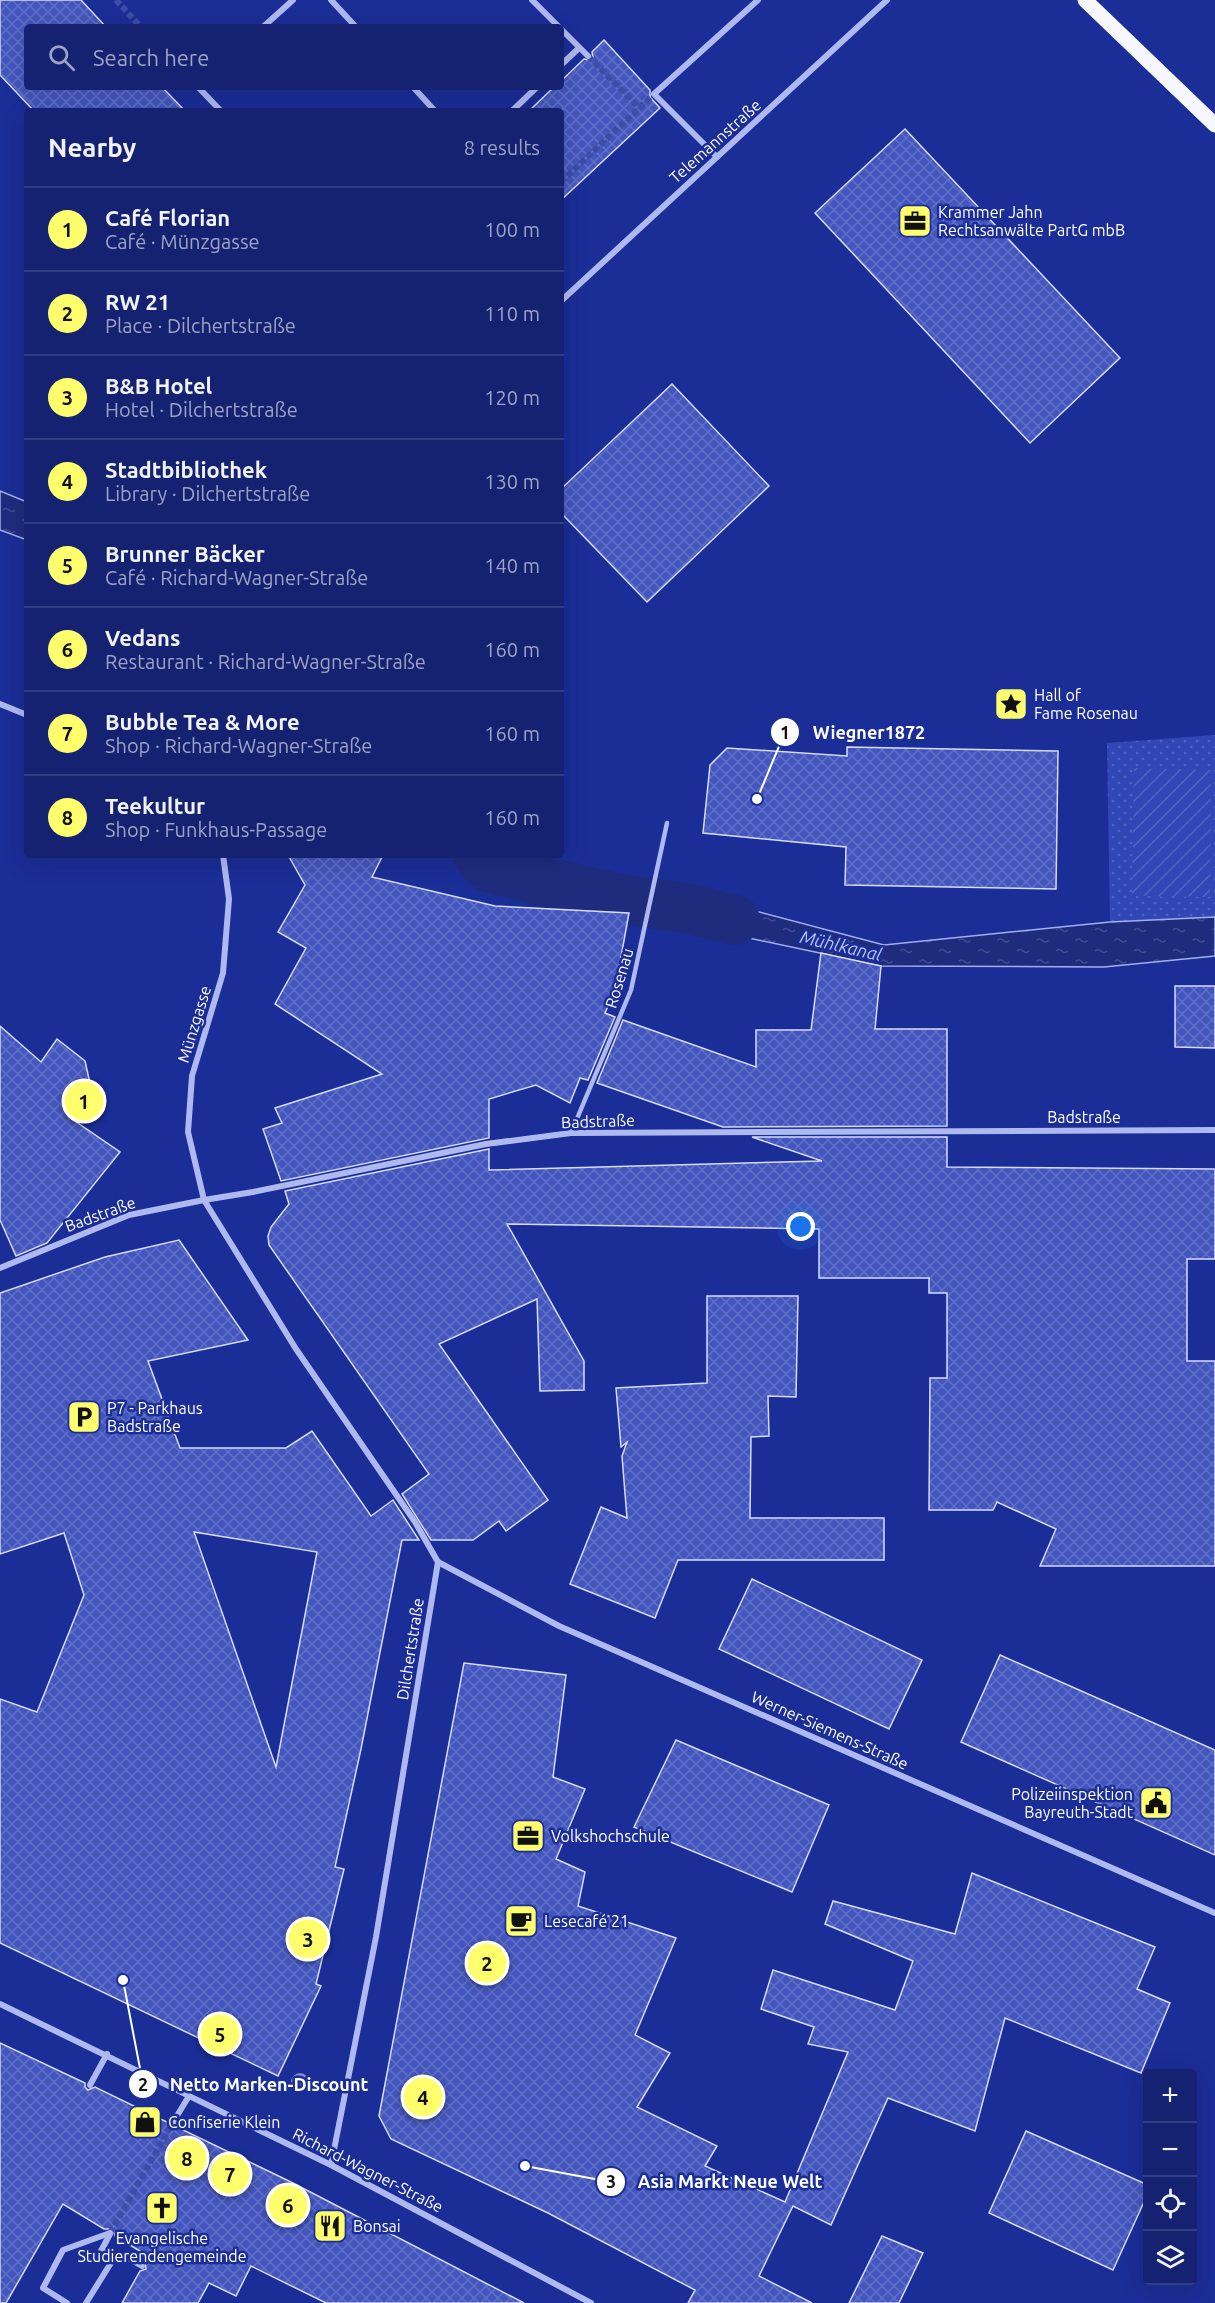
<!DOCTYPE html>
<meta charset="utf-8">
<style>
body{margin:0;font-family:Ubuntu,sans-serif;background:#212f79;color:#f1f3f6}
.controls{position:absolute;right:18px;bottom:18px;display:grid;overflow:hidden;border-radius:6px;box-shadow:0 6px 24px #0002}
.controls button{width:54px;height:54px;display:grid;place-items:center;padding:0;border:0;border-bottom:2px solid #333f84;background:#142271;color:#f1f3f6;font:30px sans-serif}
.you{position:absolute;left:801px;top:1227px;width:21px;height:21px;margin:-15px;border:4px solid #fff;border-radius:50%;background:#1a73e8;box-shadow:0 0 0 9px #1a73e833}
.badge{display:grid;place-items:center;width:39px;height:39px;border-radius:50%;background:#ffff6d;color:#111;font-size:20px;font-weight:700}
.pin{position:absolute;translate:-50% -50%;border:3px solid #fff;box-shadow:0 2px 6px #0006}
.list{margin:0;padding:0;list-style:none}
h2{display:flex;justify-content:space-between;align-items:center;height:78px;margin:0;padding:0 24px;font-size:26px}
h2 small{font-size:20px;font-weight:400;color:#9da4c3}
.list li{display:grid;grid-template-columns:39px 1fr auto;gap:18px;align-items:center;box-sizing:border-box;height:84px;padding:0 24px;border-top:2px solid #333f84}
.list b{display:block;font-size:22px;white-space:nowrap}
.list p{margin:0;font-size:20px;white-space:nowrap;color:#9da4c3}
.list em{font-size:20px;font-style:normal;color:#9da4c3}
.icon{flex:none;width:33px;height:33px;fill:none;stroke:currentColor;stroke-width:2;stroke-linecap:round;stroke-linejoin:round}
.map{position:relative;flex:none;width:1215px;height:2303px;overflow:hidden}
.search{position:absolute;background:#142271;box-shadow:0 6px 24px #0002;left:24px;top:24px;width:540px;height:66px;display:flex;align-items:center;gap:15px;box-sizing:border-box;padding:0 21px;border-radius:6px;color:#9da4c3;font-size:22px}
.panel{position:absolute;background:#142271;box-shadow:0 6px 24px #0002;left:24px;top:108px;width:540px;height:750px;border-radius:6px}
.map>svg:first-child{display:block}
.grass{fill:url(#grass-dots)}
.garden{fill:url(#garden-furrows)}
.water{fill:url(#water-ripples);stroke:#a1aff2;stroke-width:1.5}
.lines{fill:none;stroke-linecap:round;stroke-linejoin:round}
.canal{stroke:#1f2c7e;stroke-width:50}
.building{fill:url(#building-cross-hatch);stroke:#d5dbfb;stroke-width:1.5;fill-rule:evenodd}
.street-tunnel{stroke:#3d4ca7;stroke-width:6;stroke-dasharray:6 3;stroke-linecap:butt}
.lane{stroke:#aeb9f0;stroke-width:4.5}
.street{stroke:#aeb9f0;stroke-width:6}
.primary{stroke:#f7f8ff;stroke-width:15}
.tree{fill:#818dce}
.labels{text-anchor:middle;stroke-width:5;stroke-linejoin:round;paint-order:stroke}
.street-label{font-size:16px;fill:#fff;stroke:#1b2d97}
.poi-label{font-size:16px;fill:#fff;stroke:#1b2d97;text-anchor:start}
.water-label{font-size:18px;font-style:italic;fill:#bac4f7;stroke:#1b2d97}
.leader{fill:none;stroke:#fff;stroke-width:2}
.callout-dot{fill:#fff;stroke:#1b2d97;stroke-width:2}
.mark-label{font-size:18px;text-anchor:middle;font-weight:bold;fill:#111}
.callout-label{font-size:18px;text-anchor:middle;font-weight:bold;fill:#fff;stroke:#1b2d97;stroke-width:5;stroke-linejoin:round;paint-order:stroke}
</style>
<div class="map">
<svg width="1215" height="2303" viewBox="0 0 1215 2303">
<defs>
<pattern id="grass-dots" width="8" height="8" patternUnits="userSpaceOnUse" patternTransform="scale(1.5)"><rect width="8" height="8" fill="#3147b6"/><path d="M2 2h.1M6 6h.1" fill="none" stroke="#5063c1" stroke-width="1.8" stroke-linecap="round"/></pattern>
<pattern id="garden-furrows" width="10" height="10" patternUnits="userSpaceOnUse" patternTransform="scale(1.5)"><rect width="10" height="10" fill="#3147b6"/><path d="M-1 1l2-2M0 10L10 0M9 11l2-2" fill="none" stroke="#5063c1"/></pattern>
<pattern id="water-ripples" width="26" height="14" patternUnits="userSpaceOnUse" patternTransform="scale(1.5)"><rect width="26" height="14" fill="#1f2c7e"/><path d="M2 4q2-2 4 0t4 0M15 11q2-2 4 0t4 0" fill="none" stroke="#414c91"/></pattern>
<pattern id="building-cross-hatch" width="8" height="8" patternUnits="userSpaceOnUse" patternTransform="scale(1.5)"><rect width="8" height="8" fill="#4456bd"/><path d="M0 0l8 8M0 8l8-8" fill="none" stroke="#606fc7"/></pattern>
</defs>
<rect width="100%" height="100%" fill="#1b2d97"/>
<!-- grass -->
<path class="grass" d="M1215 735V917L1110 922 1107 743Z"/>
<!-- garden -->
<path class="garden" d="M1134 768 1211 770 1210 897 1132 896Z"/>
<!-- water -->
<g class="water">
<path d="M0 491 27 502V540L0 530Z"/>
<path d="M454 855H497L542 867 638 883 632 913 536 897 469 874Z"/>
<path d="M672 889 884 945 1110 922 1215 917V956L1104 967 881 966 669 921Z"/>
</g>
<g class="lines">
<!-- canal -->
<path class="canal" d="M478 855 488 867 536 880 615 898 690 909 735 920"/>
</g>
<!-- building -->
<g class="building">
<path d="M0 0H81L106 27H27V87H162L185 111H34L0 75Z"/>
<path d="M604 40 650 90V97L660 108 561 200V111H529L554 87H561V81L584 59 591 60 593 57 592 52Z"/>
<path d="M905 129 1120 358 1030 443 815 213Z"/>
<path d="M672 384 769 486 647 602 561 513V489Z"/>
<path d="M847 747 1058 751 1056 889 845 885 846 847 703 833 710 765 727 748 847 756Z"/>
<path d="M288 855H383L372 877 495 906 629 913 615 990 605 1013 615 1017 588 1080 580 1078 570 1103 536 1085 489 1099V1138L281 1181 263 1129 282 1123 275 1108 382 1074 275 1004 306 948 278 932 305 885Z"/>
<path d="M821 953 881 966 875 1029H947V1126L723 1127 597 1083 623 1020 756 1067V1030H811Z"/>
<path d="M1175 986H1215V1048L1175 1047Z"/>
<path d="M0 1026 41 1062 57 1039 85 1061 92 1092 72 1119 120 1152 47 1243 16 1256 0 1220Z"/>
<path d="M752 1137H947V1167L1215 1169V1259H1187V1361H1215V1566H1040L1056 1529 997 1502 993 1510H929L930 1378H947V1293H929V1278H819V1229L507 1224 584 1361V1390L540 1391 537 1299 439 1344 548 1500 506 1531 499 1521 473 1540H431L402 1494 429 1474 269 1245 268 1236 271 1227 289 1204 285 1191 489 1149V1170L822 1161Z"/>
<path d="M179 1240 248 1340 148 1361 180 1448H286L312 1431 371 1516 393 1500 419 1540H402L361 1749 335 1867 344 1869 316 1984 321 1986 278 2076 0 1943V1699L37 1712 84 1595 64 1533 0 1554V1293L105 1257ZM194 1532 317 1552 276 1767Z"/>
<path d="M707 1296H798L796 1397 768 1396 769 1436 751 1437 750 1518H884V1560H678L655 1618 570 1584 601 1507 627 1518 622 1456 627 1442 621 1447 616 1388 707 1383Z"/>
<path d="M752 1579 922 1660 889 1729 719 1649Z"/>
<path d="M1000 1655 1215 1750V1855L961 1742Z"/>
<path d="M464 1663 566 1675 553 1777 585 1789 556 1859 585 1872 578 1906 676 1938 635 2035 670 2053 637 2107 717 2146 705 2166 785 2202 848 2052 808 2044 814 2027 761 2009 773 1970 895 2010 913 1961 825 1924 833 1901 955 1934 972 1873 1155 1947 1137 1989 1170 2003 1141 2073 1005 2018 975 2131 888 2098 831 2225 793 2206 759 2276 812 2303H688L695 2290 548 2213 391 2139 379 2116Z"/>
<path d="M676 1740 829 1805 792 1892 634 1827Z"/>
<path d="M0 2043 85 2083V2087L88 2090 95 2087 167 2122 170 2129 177 2127 293 2183 524 2303H326L251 2266 236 2296 209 2283 198 2303H122L140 2271 146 2269 145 2262 148 2256 115 2236 113 2229H104L63 2204 6 2303H0Z"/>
<path d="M1026 2131 1148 2185V2193L1113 2270 989 2213Z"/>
<path d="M882 2236 923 2253 899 2303H849Z"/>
</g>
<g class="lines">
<!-- street-tunnel -->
<g class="street-tunnel">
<path d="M116 0 141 27"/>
<path d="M588 56 639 108"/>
<path d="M561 182 654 94"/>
<path d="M110 2233 172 2124"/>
</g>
<!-- lane -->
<path class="lane" d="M571 1133 631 990 667 823"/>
<!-- street -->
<g class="street">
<path d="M331 0 356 27"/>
<path d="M532 0 559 27"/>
<path d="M263 27 293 0"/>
<path d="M561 29 588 56"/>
<path d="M561 65 579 48"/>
<path d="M198 87 221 111"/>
<path d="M413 87 435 111"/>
<path d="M512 111 537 87"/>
<path d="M717 157 654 94 758 0"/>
<path d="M561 301 887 0"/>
<path d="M0 704 27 715"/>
<path d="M223 855 229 899 223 973 192 1076 188 1132 204 1200 296 1349 415 1522 438 1562 376 1937 331 2165"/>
<path d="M0 1268 129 1215 204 1200 253 1192 486 1144 571 1133 1215 1130"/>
<path d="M438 1562 559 1626 1215 1913"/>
<path d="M0 2004 331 2165 591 2303"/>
<path d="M90 2085 107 2054"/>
<path d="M172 2124 189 2096"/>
<path d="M114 2258 126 2257 142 2266"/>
<path d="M67 2303 43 2288 63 2250 110 2233"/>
<path d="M86 2303 114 2258 101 2251 110 2234"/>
</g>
<!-- primary -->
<path class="primary" d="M1085 0 1215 125"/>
</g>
<!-- trees -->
<circle class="tree" cx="300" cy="2082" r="9"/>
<!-- icons -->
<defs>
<symbol id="office-square" viewBox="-11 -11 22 22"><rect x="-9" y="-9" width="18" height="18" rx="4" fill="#ffff6d" stroke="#1b2d97"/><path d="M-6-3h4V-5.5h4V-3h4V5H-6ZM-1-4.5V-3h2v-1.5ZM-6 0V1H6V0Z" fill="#111"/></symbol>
<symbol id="sight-square" viewBox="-11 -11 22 22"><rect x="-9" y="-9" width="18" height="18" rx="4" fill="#ffff6d" stroke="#1b2d97"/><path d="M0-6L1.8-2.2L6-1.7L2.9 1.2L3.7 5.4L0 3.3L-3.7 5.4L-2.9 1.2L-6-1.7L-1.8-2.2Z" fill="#111"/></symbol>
<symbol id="parking-square" viewBox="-11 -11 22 22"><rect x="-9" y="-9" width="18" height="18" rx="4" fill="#ffff6d" stroke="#1b2d97"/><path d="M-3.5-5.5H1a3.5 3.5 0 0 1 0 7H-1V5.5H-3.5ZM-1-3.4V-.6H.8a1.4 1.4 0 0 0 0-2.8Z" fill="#111"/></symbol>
<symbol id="civic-square" viewBox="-11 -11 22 22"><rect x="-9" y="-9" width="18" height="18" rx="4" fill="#ffff6d" stroke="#1b2d97"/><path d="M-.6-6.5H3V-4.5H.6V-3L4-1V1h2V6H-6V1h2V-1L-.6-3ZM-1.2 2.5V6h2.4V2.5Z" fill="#111"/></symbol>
<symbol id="cafe-square" viewBox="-11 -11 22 22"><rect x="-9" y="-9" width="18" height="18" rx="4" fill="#ffff6d" stroke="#1b2d97"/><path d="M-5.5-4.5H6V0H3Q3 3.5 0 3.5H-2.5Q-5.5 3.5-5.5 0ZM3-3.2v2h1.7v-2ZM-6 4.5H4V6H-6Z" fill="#111"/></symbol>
<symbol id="shop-square" viewBox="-11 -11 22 22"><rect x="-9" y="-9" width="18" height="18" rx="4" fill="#ffff6d" stroke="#1b2d97"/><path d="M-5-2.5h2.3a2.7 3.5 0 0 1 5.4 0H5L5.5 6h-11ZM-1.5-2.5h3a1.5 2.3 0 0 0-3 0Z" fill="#111"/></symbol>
<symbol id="church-square" viewBox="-11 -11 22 22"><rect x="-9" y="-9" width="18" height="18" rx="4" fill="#ffff6d" stroke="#1b2d97"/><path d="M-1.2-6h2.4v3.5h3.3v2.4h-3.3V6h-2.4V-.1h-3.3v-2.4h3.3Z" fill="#111"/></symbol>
<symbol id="restaurant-square" viewBox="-11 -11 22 22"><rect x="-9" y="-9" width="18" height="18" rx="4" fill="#ffff6d" stroke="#1b2d97"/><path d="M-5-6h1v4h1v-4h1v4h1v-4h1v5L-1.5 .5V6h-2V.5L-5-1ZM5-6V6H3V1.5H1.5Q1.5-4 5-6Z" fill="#111"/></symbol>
</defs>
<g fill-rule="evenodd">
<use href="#office-square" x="896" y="202" width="38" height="38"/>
<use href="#sight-square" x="992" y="685" width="38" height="38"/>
<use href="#parking-square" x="65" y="1398" width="38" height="38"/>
<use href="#civic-square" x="1137" y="1784" width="38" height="38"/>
<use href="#office-square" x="509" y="1817" width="38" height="38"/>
<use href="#cafe-square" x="502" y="1902" width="38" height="38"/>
<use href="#shop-square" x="126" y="2103" width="38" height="38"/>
<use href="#church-square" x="143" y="2189" width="38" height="38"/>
<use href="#restaurant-square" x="311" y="2207" width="38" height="38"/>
</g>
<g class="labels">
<!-- street labels -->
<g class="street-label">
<text transform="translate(715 141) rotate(-42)" y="6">Telemannstraße</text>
<text transform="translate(619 978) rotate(-73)" y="6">Rosenau</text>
<text transform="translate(194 1024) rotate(-73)" y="6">Münzgasse</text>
<text x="1084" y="1123">Badstraße</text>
<text transform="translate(598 1121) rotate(-2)" y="6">Badstraße</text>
<text transform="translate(100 1214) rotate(-20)" y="6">Badstraße</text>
<text transform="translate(410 1649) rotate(-81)" y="6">Dilchertstraße</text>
<text transform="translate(830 1730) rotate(24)" y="6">Werner-Siemens-Straße</text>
<text transform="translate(368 2170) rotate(27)" y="6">Richard-Wagner-Straße</text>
</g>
<!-- poi labels -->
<g class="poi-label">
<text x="938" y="218">Krammer Jahn<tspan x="938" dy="18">Rechtsanwälte PartG mbB</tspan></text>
<text x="1034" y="701">Hall of<tspan x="1034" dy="18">Fame Rosenau</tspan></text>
<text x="107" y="1414">P7 - Parkhaus<tspan x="107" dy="18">Badstraße</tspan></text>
<text x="1133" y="1800" text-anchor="end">Polizeiinspektion<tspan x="1133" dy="18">Bayreuth-Stadt</tspan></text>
<text x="551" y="1842">Volkshochschule</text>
<text x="544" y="1927">Lesecafé 21</text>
<text x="168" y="2128">Confiserie Klein</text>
<text x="353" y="2232">Bonsai</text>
<text x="162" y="2244" text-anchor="middle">Evangelische<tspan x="162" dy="18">Studierendengemeinde</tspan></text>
</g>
<!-- water labels -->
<g class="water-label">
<text transform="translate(841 946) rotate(13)" y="6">Mühlkanal</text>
</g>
</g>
<!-- callouts -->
<path class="leader" d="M757 799L785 732M123 1980L143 2084M525 2166L611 2182"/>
<g class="callout-dot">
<circle cx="757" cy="799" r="6"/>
<circle cx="123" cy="1980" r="6"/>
<circle cx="525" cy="2166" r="6"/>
<circle cx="785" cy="732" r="15"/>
<circle cx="143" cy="2084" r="15"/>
<circle cx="611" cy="2182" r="15"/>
</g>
<g class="mark-label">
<text x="785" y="739">1</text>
<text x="143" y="2091">2</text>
<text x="611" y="2188">3</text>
</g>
<g class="callout-label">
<text x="869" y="739">Wiegner1872</text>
<text x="269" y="2091">Netto Marken-Discount</text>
<text x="730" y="2188">Asia Markt Neue Welt</text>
</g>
</svg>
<div class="controls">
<button>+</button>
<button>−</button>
<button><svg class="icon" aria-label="locate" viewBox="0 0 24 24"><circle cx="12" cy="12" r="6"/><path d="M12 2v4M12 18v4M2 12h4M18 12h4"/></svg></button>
<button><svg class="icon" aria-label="layers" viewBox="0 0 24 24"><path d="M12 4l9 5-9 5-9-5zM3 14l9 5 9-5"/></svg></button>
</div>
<div class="you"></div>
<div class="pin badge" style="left:84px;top:1101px">1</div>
<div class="pin badge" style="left:487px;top:1963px">2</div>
<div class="pin badge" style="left:308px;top:1939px">3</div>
<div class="pin badge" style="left:423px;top:2097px">4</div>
<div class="pin badge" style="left:220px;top:2034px">5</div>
<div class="pin badge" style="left:288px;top:2205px">6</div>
<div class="pin badge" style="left:230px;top:2174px">7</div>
<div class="pin badge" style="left:187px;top:2158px">8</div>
<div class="search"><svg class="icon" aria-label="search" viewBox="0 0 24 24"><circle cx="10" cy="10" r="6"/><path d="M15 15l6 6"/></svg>Search here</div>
<section class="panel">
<h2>Nearby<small>8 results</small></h2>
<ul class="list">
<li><span class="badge">1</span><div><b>Café Florian</b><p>Café · Münzgasse</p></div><em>100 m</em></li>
<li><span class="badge">2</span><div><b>RW 21</b><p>Place · Dilchertstraße</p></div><em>110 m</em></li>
<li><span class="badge">3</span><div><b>B&amp;B Hotel</b><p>Hotel · Dilchertstraße</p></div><em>120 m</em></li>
<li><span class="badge">4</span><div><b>Stadtbibliothek</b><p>Library · Dilchertstraße</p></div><em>130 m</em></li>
<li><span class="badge">5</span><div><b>Brunner Bäcker</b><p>Café · Richard-Wagner-Straße</p></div><em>140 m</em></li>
<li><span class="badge">6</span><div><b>Vedans</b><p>Restaurant · Richard-Wagner-Straße</p></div><em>160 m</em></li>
<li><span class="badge">7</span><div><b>Bubble Tea &amp; More</b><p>Shop · Richard-Wagner-Straße</p></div><em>160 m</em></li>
<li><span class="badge">8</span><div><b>Teekultur</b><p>Shop · Funkhaus-Passage</p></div><em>160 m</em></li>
</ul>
</section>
</div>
